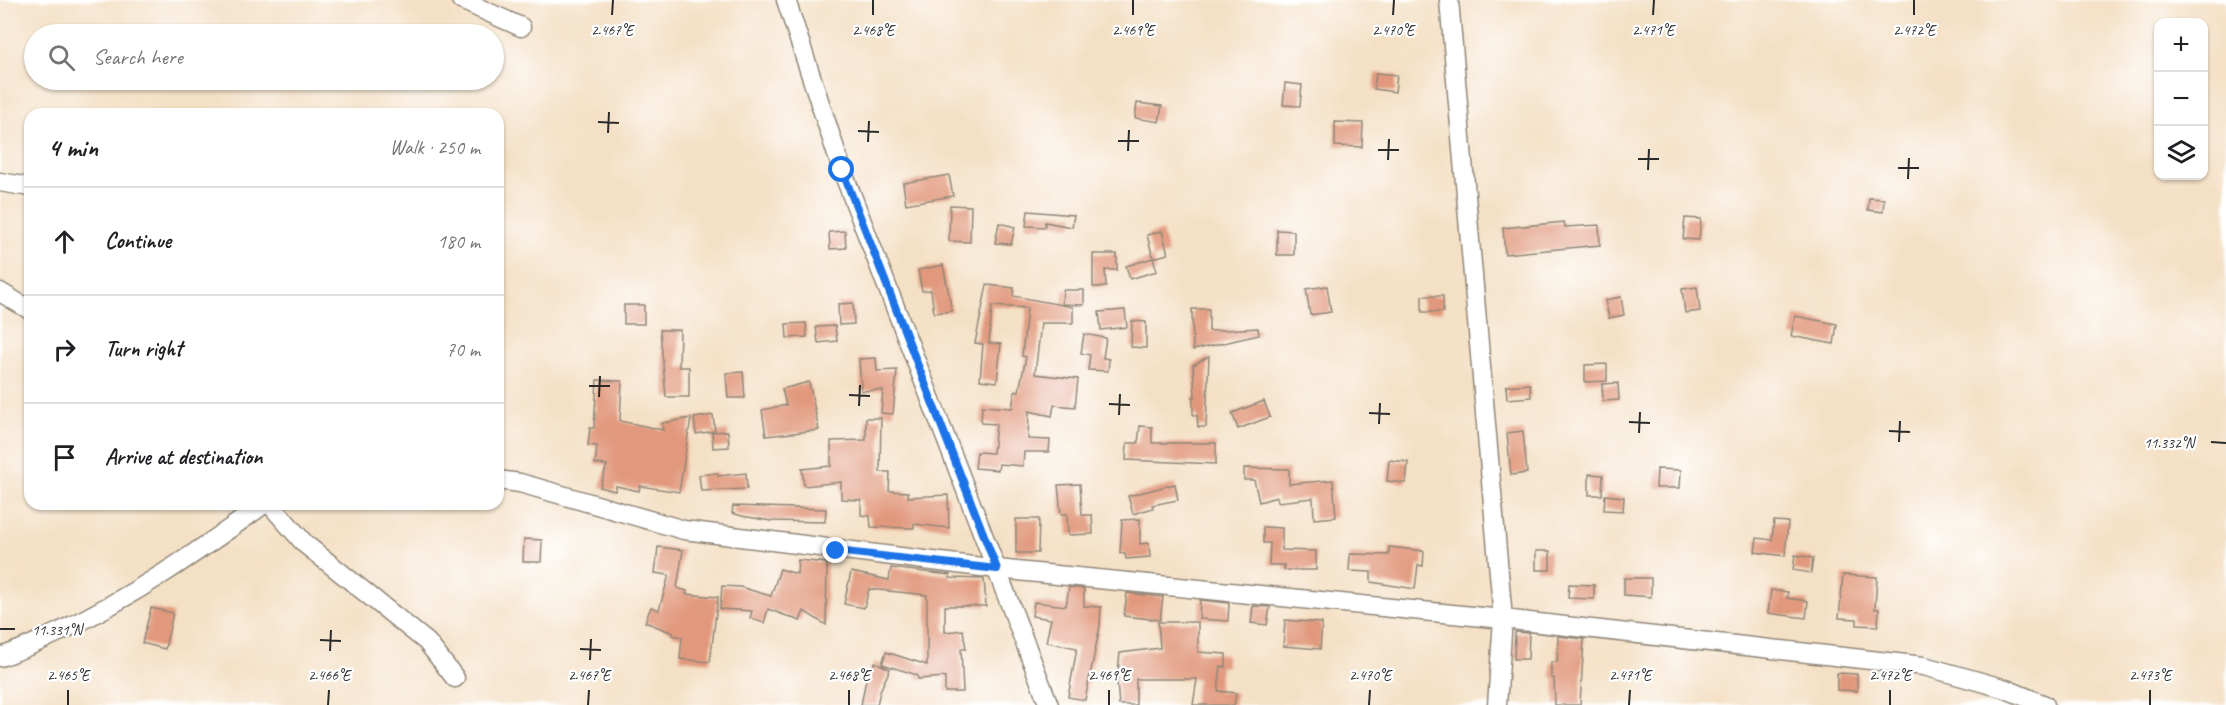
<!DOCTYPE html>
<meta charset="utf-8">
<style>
body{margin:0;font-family:Caveat,sans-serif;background:#f6f6f6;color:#202124}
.controls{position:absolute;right:18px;top:18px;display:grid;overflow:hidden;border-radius:12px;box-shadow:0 2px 4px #0004}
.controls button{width:54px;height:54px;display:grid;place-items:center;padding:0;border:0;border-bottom:2px solid #e0e0e0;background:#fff;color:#202124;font:30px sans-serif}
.stop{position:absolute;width:18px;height:18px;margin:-14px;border:4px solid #1a73e8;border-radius:50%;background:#fff}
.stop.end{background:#1a73e8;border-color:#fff;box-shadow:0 2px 6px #0008}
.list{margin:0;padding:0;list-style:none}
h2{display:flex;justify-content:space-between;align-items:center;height:78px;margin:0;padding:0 24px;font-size:26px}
h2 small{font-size:20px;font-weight:400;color:#757577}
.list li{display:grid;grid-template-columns:39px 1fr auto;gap:18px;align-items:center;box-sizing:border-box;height:108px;padding:0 24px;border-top:2px solid #e0e0e0}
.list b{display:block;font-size:22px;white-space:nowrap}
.list em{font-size:20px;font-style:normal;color:#757577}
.icon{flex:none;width:33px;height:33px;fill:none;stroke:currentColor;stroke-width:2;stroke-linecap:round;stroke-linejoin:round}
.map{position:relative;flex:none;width:2226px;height:705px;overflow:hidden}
.search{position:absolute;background:#fff;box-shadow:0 2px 4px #0004;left:24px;top:24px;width:480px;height:66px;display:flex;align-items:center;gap:15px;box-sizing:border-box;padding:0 21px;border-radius:33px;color:#757577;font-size:22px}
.panel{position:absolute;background:#fff;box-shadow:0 2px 4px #0004;left:24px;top:108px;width:480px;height:402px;border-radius:18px}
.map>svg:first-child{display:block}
.building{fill:#e1987b}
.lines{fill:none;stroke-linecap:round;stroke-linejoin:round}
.minor-casing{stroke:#908678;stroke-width:21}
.minor{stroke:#fff;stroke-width:18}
.route{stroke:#1a73e8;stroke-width:8}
.ticks{fill:none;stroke:#2b2b2b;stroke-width:2}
.ticks-label{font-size:15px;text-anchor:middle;fill:#2b2b2b;stroke:#fff;stroke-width:4.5;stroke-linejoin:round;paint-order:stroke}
</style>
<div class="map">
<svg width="2226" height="705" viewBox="0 0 2226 705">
<rect width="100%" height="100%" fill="#fff"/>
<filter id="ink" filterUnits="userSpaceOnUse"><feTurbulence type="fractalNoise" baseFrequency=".0167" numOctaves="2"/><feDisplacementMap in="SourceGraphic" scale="12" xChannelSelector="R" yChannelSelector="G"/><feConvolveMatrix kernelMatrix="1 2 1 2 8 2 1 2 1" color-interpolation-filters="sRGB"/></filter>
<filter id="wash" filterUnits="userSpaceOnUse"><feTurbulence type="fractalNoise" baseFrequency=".008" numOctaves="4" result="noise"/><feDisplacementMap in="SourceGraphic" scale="24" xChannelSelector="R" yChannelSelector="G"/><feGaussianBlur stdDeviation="1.35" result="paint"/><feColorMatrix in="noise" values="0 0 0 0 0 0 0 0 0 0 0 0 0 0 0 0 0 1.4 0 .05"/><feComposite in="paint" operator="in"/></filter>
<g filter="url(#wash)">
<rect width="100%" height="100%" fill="#f4e0c5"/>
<g id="blocks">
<!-- building -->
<g class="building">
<path d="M1376 73 1397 75 1395 92 1374 89Z"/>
<path d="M1285 83 1302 85 1300 106 1283 105Z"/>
<path d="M1137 103 1162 106 1159 122 1135 118Z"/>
<path d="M1335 122 1363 123 1362 147 1335 146Z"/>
<path d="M949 175 953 196 906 204 903 183Z"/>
<path d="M1869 198 1884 199 1883 212 1868 210Z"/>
<path d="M950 205 971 206 970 242 949 241Z"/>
<path d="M1028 211 1074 215 1072 227 1045 222V227L1026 226Z"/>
<path d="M1685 218 1701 219 1699 240 1683 239Z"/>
<path d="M1564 222 1565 227 1599 225 1600 245 1505 254 1503 228Z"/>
<path d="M999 223 1015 227 1011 244 995 243Z"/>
<path d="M1277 230 1294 231V255H1277Z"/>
<path d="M845 231 846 248 830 249 829 232Z"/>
<path d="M1162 231 1168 254 1153 258 1147 235Z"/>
<path d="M1093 254H1117V270H1105L1106 287H1093Z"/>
<path d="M1153 258 1157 271 1130 279 1126 266Z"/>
<path d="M943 265 952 311 934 313 931 290 922 291 918 270Z"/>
<path d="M987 285 1014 288 1013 296 1073 307V323H1041L1035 374 1078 379 1075 407 1054 405 1052 416 1029 411 1028 439 1050 440 1049 452H1024L1023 466 999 464 998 470 975 468 977 452 993 453 996 424 981 423 982 406 1012 408 1015 391H1019L1026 357 1022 356 1027 308 992 306 989 343 1001 344 997 382 980 380 983 344 975 343Z"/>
<path d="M1327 286 1331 312 1310 315 1306 289Z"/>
<path d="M1697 287 1700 311 1685 313 1682 289Z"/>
<path d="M1063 290H1084V305L1062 304Z"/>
<rect x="1422" y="296" width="21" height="16"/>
<path d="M1621 297 1624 315 1609 318 1605 300Z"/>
<path d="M853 303 854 324 839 325 838 304Z"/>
<rect x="624" y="305" width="20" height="19"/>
<path d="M1192 309H1209V331L1258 328 1259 335 1193 350Z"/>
<path d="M1125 310 1127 327 1101 330 1099 312Z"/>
<path d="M1795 316 1837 324 1834 344 1791 336Z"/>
<path d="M1132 321 1146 322V348L1131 347Z"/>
<path d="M806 323 807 337 787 338 786 324Z"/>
<path d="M835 326 837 341 818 343 816 327Z"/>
<path d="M660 330H680L679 367H689V397H666Z"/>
<path d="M1084 334 1106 338 1103 358 1109 359 1108 371 1088 370 1090 355 1081 353Z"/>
<path d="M1209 356 1206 427H1198L1197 415H1193V397H1195L1193 365Z"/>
<path d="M876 358 877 371 897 370 893 414 881 413 883 390 861 391 859 359Z"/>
<path d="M1607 364V381L1585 382V365Z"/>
<path d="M743 372 745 398H728L726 373Z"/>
<path d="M597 380 622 381 620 421 663 430 662 423 691 418 679 492 640 486 639 491 616 486 615 491 600 487 607 465 595 464 597 446 588 445 590 428H594Z"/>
<path d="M809 382 819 430 766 436 762 410 786 405 782 389Z"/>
<path d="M1618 383 1619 400 1603 401 1602 384Z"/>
<path d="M1530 384 1531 397 1507 399 1506 386Z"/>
<path d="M1264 401 1270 417 1238 429 1232 413Z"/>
<path d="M713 415 715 431 696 434 694 418Z"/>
<path d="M866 418H881L880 472H890L889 491 908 492V497L948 495 949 528 914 524V528L871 527 870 516 861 515V500L841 499V482L804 486 802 469 831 466V441L866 440Z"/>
<path d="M1140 426 1152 427V443H1216V464L1126 460 1127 443H1138Z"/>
<path d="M728 431 729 447 713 448 712 432Z"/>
<path d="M1523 431 1527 473 1511 475 1507 433Z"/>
<path d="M1389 460 1408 462 1406 483 1387 481Z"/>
<path d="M1244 468 1289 469V484L1333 480 1336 517 1314 519 1313 498 1278 502 1277 497 1259 502 1254 480H1244Z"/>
<path d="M1657 469 1681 470 1680 488H1656Z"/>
<path d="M717 473 718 476 746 473 747 489 701 491 699 475Z"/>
<path d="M1589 474 1603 475 1602 495H1589Z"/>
<path d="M1080 484 1082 515H1092L1093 534 1068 535 1067 514H1061L1058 485Z"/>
<path d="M1175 484 1178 500 1152 505 1153 508 1133 514 1128 496Z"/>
<path d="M1605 495 1624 497 1623 511 1604 510Z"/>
<path d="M733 506 826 509 825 522 771 521 742 516 732 513Z"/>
<path d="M1016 519H1039L1038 553H1016Z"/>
<path d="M1140 519V544L1149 543 1150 557 1126 559 1125 553H1120L1122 520Z"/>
<path d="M1774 521 1788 522 1785 556 1755 552 1757 538 1772 540Z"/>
<path d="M1263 527 1282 528V550L1316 551V570H1284V565H1269L1270 543H1263Z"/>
<path d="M524 539 542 540 541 562H523Z"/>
<path d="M658 547 683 550 677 588 687 591 686 594 718 597 710 662 680 659 682 637 672 635 673 633 645 622 651 607 659 610 669 575 655 573Z"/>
<path d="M1389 547 1424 551 1423 566 1418 565 1415 589 1371 582V572L1349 571 1350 554 1389 555Z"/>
<rect x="1536" y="551" width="14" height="19"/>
<path d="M1795 555 1813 558 1811 573 1793 570Z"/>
<path d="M798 560 827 563 826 625 804 611 800 621 768 609 764 623 750 618 752 611 720 609 722 586 740 587 771 596 780 569 797 574Z"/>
<path d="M891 568 950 575V578L984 579 986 606H945V632L963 630 966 649H961L963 692H945V677L918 679 917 675 882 664 886 652 927 665V595L869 589 864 608 844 604 851 572 889 580Z"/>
<path d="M1843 575 1877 577 1875 609H1879L1878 626 1857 625V619L1839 618Z"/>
<path d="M1624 578H1651V597L1624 595Z"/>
<path d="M1569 584 1594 585V599L1568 598Z"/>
<path d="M1069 587 1084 589V606L1101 607 1100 626 1085 700 1068 697 1077 648 1046 642 1051 619 1032 616 1034 602 1066 606Z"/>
<path d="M1771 590 1788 592 1787 598 1808 601 1806 618 1768 613Z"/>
<path d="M1127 593 1163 597 1160 620 1124 616Z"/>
<path d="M1200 600 1229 603 1228 621 1199 619Z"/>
<path d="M1253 606 1270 607 1267 625 1251 623Z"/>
<path d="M151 608 173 613 165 649 142 643Z"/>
<path d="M1285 620 1322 623 1320 649 1283 646Z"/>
<path d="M1158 622H1198V652L1226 654V667L1221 666 1218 691 1236 693 1234 705H1193L1197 679H1136V705H1119L1117 682 1120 653 1160 648Z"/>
<path d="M1515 632 1529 633 1528 659H1514Z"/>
<path d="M1558 636 1584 639 1580 705H1555L1554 678H1551V662H1557Z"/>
<path d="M875 662 890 669 880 691 877 705H861L866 679Z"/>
<path d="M1837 673 1857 674V691L1837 690Z"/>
</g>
</g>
</g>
<g filter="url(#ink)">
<use href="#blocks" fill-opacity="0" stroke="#908678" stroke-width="1.5"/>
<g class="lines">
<defs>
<g id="minor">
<path d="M461 0 521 27"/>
<path d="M786 0 842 170 1049 705"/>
<path d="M1449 0 1503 619 1497 705"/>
<path d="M0 182 30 187"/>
<path d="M0 292 30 310"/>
<path d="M498 480 520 483 684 530 997 569 1503 619 1924 666 2006 689 2045 705"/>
<path d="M270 504 305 544 427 642 455 678"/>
<path d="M0 657C20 651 39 641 59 632 132 597 198 552 264 504"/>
</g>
</defs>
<!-- minor casing -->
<use href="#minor" class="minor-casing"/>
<!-- minor -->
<use href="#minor" class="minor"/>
</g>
</g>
<g class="lines" filter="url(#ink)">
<!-- route -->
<path class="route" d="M836 551 997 569 842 170"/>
</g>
<!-- ticks -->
<path class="ticks" d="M612 15 613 0M873 15V0M1133 15V0M1393 15 1394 0M1653 15 1654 0M1914 15V0M598 122 619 123M858 131 879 132M608 133 609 112M1118 141H1139M868 142 869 121M1378 150H1399M1128 151 1129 130M1638 159H1659M1388 160 1389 139M1898 168H1919M1648 170 1649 149M1908 179 1909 158M589 386H610M849 395 870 396M599 397 600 376M1109 404 1130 405M859 406 860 385M1369 413 1390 414M1119 415 1120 394M1629 422 1650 423M1379 424 1380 403M1889 431 1910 432M1639 433 1640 412M1899 442 1900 421M2211 442 2226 443M0 629H15M320 640 341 641M580 649 601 650M330 651 331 630M590 660 591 639M68 705V690M328 705 329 690M588 705 589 690M849 705V690M1109 705V690M1369 705 1370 690M1629 705 1630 690M1890 705V690M2150 705V690"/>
<g class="ticks-label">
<text x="612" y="35">2.467°E</text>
<text x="873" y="35">2.468°E</text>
<text x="1133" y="35">2.469°E</text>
<text x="1393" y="35">2.470°E</text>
<text x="1653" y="35">2.471°E</text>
<text x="1914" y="35">2.472°E</text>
<text x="2169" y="448">11.332°N</text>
<text x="57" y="635">11.331°N</text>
<text x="68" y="680">2.465°E</text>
<text x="329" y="680">2.466°E</text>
<text x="589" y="680">2.467°E</text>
<text x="849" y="680">2.468°E</text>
<text x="1109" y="680">2.469°E</text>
<text x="1370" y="680">2.470°E</text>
<text x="1630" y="680">2.471°E</text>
<text x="1890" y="680">2.472°E</text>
<text x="2150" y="680">2.473°E</text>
</g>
</svg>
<div class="controls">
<button>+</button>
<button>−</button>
<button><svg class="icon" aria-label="layers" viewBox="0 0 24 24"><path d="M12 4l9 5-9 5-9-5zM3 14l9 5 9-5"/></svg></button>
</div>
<div class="stop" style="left:842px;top:170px"></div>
<div class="stop end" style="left:836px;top:551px"></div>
<div class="search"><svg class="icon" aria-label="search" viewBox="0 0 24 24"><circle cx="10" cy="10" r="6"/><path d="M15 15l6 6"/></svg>Search here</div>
<section class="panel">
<h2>4 min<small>Walk · 250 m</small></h2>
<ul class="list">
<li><svg class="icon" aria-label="ahead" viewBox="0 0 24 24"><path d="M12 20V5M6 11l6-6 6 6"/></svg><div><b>Continue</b></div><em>180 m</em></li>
<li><svg class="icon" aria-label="right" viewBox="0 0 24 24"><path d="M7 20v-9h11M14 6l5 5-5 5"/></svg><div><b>Turn right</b></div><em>70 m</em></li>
<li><svg class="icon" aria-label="arrive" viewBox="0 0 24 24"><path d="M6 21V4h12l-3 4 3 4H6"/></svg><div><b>Arrive at destination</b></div></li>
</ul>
</section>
</div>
